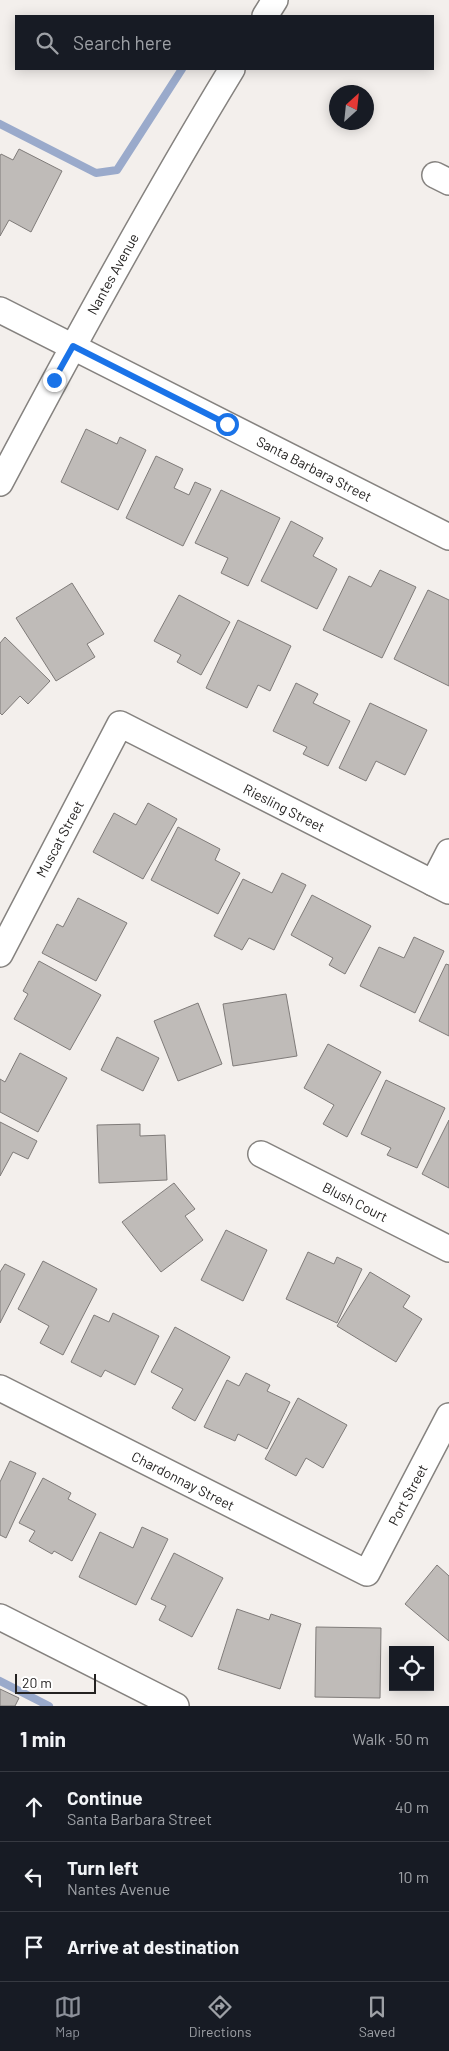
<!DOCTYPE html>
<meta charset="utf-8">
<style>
body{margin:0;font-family:Barlow,sans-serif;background:#242831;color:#f1f3f6}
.controls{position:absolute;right:15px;bottom:15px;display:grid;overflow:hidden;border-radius:0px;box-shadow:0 2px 12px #0003}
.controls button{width:45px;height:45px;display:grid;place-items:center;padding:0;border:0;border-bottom:1px solid #363941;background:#171b24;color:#f1f3f6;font:25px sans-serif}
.compass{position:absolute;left:329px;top:85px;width:45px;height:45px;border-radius:50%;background:#171b24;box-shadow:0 2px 12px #0003;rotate:27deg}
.scale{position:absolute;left:15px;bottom:12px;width:81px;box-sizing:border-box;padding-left:5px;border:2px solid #242221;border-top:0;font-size:14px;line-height:18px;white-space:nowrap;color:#242221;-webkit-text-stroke:4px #fff;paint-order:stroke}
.stop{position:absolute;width:15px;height:15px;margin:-11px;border:4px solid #1a73e8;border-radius:50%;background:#fff}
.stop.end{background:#1a73e8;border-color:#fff;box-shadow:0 1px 5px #0008}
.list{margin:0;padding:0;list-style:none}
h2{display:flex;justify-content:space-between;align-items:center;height:65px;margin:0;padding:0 20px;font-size:21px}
h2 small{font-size:16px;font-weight:400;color:#9ea1a6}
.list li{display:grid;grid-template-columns:32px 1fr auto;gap:15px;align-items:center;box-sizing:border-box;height:70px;padding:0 20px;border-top:1px solid #363941}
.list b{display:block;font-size:19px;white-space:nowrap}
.list p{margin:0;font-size:16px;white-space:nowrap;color:#9ea1a6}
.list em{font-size:16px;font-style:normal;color:#9ea1a6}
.icon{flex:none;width:28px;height:28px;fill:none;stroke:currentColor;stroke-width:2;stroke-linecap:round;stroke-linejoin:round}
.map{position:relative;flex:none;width:449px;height:1706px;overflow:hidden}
.search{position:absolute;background:#171b24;box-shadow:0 2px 12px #0003;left:15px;right:15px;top:15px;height:55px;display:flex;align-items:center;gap:12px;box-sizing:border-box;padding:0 18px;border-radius:0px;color:#9ea1a6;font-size:19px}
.sheet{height:275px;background:#171b24}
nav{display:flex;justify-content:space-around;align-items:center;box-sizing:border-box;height:70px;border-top:1px solid #363941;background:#171b24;font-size:14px;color:#9ea1a6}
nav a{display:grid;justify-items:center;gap:2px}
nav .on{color:#8c9099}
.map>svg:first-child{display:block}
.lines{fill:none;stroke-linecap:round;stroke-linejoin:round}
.stream{stroke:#9aaacb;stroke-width:8}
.building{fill:#bfbbb8;stroke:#7f7b79}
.street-casing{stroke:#85827f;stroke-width:28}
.street{stroke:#fff;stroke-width:25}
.route{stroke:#1a73e8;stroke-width:6}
.labels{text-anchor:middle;stroke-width:4.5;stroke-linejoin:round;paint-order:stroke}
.street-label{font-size:14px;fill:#242221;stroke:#fff}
</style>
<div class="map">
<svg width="449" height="1706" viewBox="0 0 449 1706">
<rect width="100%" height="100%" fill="#f3efec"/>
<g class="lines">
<!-- stream -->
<g class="stream">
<path d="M0 124 96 173 117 170 182 69"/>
<path d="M0 1681 49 1706"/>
</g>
</g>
<!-- building -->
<g class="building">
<path d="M19 149 62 171 31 232 9 220 0 236V156L1 154 13 160Z"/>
<path d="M86 429 117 444 120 437 146 450 118 510 61 482Z"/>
<path d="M156 456 183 469 174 488 189 495 195 482 211 489 183 546 126 518Z"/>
<path d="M221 490 280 518 248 586 221 573 228 558 195 543Z"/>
<path d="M291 521 323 538 313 556 337 569 317 609 261 581Z"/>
<path d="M380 570 416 587 382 658 323 630 349 576 371 587Z"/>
<path d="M72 583 104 634 87 644 95 657 56 681 16 618Z"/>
<path d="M428 590 449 600V686L394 659Z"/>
<path d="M179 595 230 622 201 675 177 662 181 655 154 641Z"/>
<path d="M238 620 291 646 270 691 258 685 247 708 206 688Z"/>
<path d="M5 637 50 681 28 704 20 696 2 715 0 713V643Z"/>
<path d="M296 683 318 694 313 703 350 721 328 766 303 754 307 747 273 731Z"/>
<path d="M370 703 427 730 405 775 376 761 366 781 339 768Z"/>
<path d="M148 803 177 819 143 879 93 852 114 813 136 825Z"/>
<path d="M178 827 220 849 215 860 240 873 218 914 151 880Z"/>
<path d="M282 873 306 885 274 950 249 938 242 950 214 936 243 879 272 893Z"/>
<path d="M312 895 371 926 345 974 329 965 333 958 291 935Z"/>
<path d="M78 898 127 923 96 981 42 953 57 924 63 927Z"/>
<path d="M414 937 444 951 415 1013 360 986 379 947 404 958Z"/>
<path d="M39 961 101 995 70 1050 14 1019 28 994 23 991Z"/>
<path d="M446 964 449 965V1036L419 1021Z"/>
<path d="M286 994 297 1056 233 1066 223 1004Z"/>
<path d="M198 1003 222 1064 178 1081 154 1021Z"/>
<path d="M117 1037 159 1058 143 1091 101 1070Z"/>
<path d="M328 1044 381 1072 347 1137 323 1124 334 1105 304 1088Z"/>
<path d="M20 1053 67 1078 38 1132 0 1112V1079L5 1082Z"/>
<path d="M386 1080 445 1108 417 1168 387 1155 391 1148 361 1134Z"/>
<path d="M449 1120V1188L422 1174Z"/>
<path d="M0 1122 37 1141 28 1159 13 1152 0 1176Z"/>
<path d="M140 1124V1136L165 1135 167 1180 99 1183 97 1125Z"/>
<path d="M174 1183 195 1209 185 1216 203 1240 161 1272 122 1222Z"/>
<path d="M226 1230 267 1250 243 1301 201 1280Z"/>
<path d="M308 1252 334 1264 337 1257 362 1269 337 1323 286 1299Z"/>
<path d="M43 1261 97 1289 63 1355 40 1343 49 1326 18 1309Z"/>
<path d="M5 1264 25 1274 0 1323V1272Z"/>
<path d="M370 1272 410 1296 403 1307 422 1319 396 1362 337 1326Z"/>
<path d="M113 1313 159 1336 135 1385 105 1370 101 1377 71 1362 94 1315 109 1322Z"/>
<path d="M175 1327 230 1357 195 1421 172 1408 183 1389 151 1372Z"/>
<path d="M246 1373 270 1385 267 1391 290 1402 267 1449 238 1434 235 1441 204 1427 227 1380 239 1386Z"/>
<path d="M298 1398 347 1425 323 1468 306 1458 296 1476 265 1459Z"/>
<path d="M10 1461 36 1473 6 1538 0 1535V1482Z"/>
<path d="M43 1478 71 1493 68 1499 96 1514 72 1561 54 1551 52 1554 29 1541 35 1531 19 1523Z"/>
<path d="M142 1527 168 1539 136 1605 79 1577 100 1532 133 1548Z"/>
<path d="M174 1553 223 1578 192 1637 159 1620 166 1606 151 1599Z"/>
<path d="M437 1565 449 1576V1641L405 1604Z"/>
<path d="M237 1609 269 1620 271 1614 301 1624 280 1689 218 1669Z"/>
<path d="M316 1627 381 1628 380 1698 315 1697Z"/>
<path d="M0 1689 19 1698 15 1706H0Z"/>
</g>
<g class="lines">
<defs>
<g id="street">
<path d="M265 16 275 0"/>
<path d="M435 175 449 182"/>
<path d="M0 310 449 537"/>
<path d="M0 483C74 343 150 204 232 69"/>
<path d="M433 883 449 852"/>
<path d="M0 954 120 724 449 891"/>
<path d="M261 1154 449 1249"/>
<path d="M0 1388 367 1573 449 1416"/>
<path d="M0 1617 176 1706"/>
</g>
</defs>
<!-- street casing -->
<use href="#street" class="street-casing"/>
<!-- street -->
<use href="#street" class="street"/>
</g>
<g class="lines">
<!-- route -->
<path class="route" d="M54 380 73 346 227 424"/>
</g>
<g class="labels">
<!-- street labels -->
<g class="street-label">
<text transform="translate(113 274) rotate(-61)" y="5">Nantes Avenue</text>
<text transform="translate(314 469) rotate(27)" y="5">Santa Barbara Street</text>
<text transform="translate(284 808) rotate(27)" y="5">Riesling Street</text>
<text transform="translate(60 839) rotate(-62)" y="5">Muscat Street</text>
<text transform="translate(355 1202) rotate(27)" y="5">Blush Court</text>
<text transform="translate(183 1481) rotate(27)" y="5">Chardonnay Street</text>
<text transform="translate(408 1495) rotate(-62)" y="5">Port Street</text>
</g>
</g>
</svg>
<div class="controls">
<button><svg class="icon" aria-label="locate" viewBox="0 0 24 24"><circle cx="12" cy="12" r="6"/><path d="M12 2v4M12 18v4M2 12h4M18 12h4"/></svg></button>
</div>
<svg class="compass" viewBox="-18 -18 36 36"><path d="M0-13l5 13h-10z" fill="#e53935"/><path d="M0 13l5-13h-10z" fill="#9ea1a6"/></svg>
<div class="scale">20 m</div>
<div class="stop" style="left:227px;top:424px"></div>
<div class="stop end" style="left:54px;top:380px"></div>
<div class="search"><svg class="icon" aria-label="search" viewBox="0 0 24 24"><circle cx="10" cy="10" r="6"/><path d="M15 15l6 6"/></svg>Search here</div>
</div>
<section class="sheet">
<h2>1 min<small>Walk · 50 m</small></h2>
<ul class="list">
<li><svg class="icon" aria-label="ahead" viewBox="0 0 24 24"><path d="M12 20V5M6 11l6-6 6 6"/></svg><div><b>Continue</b><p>Santa Barbara Street</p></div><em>40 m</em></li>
<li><svg class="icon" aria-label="left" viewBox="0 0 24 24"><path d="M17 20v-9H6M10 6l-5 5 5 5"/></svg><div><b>Turn left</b><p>Nantes Avenue</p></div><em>10 m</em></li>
<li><svg class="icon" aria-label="arrive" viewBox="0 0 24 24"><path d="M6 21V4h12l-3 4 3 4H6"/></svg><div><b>Arrive at destination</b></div></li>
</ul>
</section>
<nav>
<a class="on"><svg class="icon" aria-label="map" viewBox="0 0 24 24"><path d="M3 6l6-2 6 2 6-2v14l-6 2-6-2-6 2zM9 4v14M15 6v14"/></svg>Map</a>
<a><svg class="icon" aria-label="directions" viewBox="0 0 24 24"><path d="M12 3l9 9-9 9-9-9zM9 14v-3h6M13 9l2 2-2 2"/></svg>Directions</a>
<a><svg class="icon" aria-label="saved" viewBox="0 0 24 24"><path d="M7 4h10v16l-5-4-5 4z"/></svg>Saved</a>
</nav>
